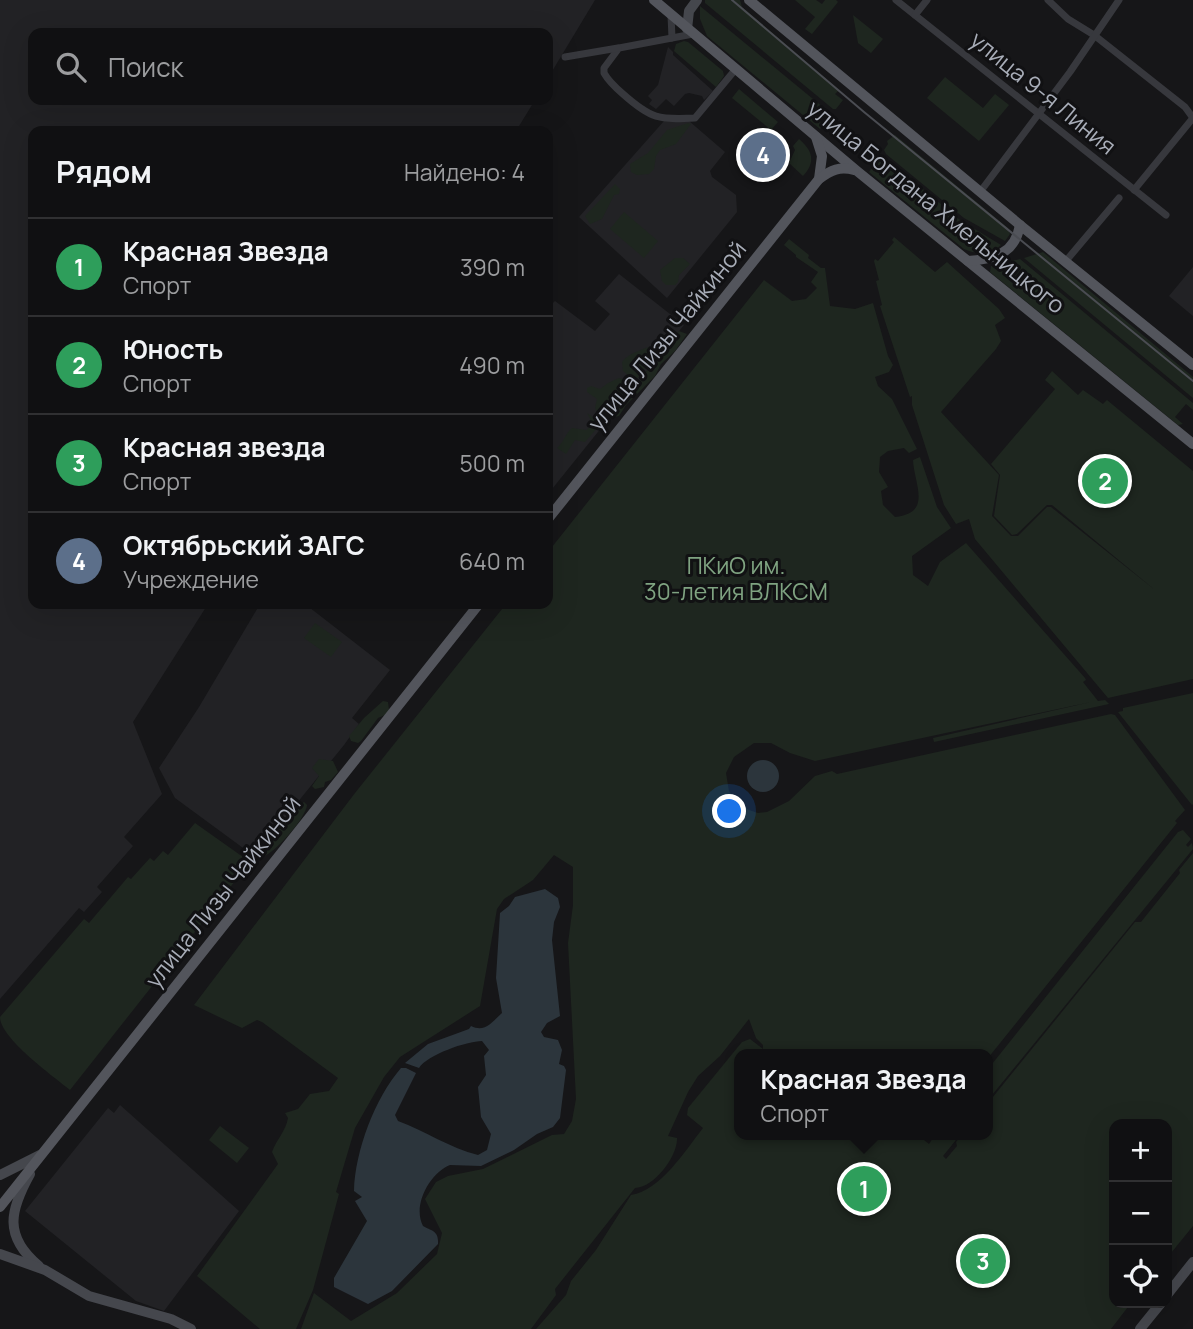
<!DOCTYPE html>
<html lang="ru">
<meta charset="utf-8">
<style>
body{margin:0;font-family:Manrope,sans-serif;background:#19191b;color:#f1f3f6}
.controls{position:absolute;right:21px;bottom:21px;display:grid;overflow:hidden;border-radius:14px;box-shadow:0 7px 28px #0002}
.controls button{width:63px;height:63px;display:grid;place-items:center;padding:0;border:0;border-bottom:2px solid #303032;background:#101012;color:#f1f3f6;font:35px sans-serif}
.you{position:absolute;left:730px;top:812px;width:24px;height:24px;margin:-18px;border:5px solid #fff;border-radius:50%;background:#1a73e8;box-shadow:0 0 0 10px #1a73e833}
.badge{display:grid;place-items:center;width:46px;height:46px;border-radius:50%;background:#2563eb;color:#fff;font-size:23px;font-weight:700}
.pin{position:absolute;translate:-50% -50%;border:4px solid #fff;box-shadow:0 2px 7px #0006}
.popup{position:absolute;left:734px;top:1049px;width:259px;height:91px;box-sizing:border-box;display:grid;place-content:center;border-radius:14px;background:#101012;filter:drop-shadow(0 2px 5px #0005);font-size:23px;white-space:nowrap;color:#9c9d9f}
.popup b{font-size:26px;color:#f1f3f6}
.popup::after{content:'';position:absolute;left:50%;top:100%;margin-left:-14px;border:14px solid transparent;border-top-color:#101012}
.list{margin:0;padding:0;list-style:none}
h2{display:flex;justify-content:space-between;align-items:center;height:91px;margin:0;padding:0 28px;font-size:30px}
h2 small{font-size:23px;font-weight:400;color:#9c9d9f}
.list li{display:grid;grid-template-columns:46px 1fr auto;gap:21px;align-items:center;box-sizing:border-box;height:98px;padding:0 28px;border-top:2px solid #303032}
.list b{display:block;font-size:26px;white-space:nowrap}
.list p{margin:0;font-size:23px;white-space:nowrap;color:#9c9d9f}
.list em{font-size:23px;font-style:normal;color:#9c9d9f}
.icon{flex:none;width:38px;height:38px;fill:none;stroke:currentColor;stroke-width:2;stroke-linecap:round;stroke-linejoin:round}
.map{position:relative;flex:none;width:1193px;height:1329px;overflow:hidden}
.search{position:absolute;background:#101012;box-shadow:0 7px 28px #0002;left:28px;top:28px;width:525px;height:77px;display:flex;align-items:center;gap:18px;box-sizing:border-box;padding:0 24px;border-radius:14px;color:#9c9d9f;font-size:26px}
.panel{position:absolute;background:#101012;box-shadow:0 7px 28px #0002;left:28px;top:126px;width:525px;height:483px;border-radius:14px}
.map>svg:first-child{display:block}
.built{fill:#222225}
.green{fill:#1e261f}
.water{fill:#2c353c}
.lines{fill:none;stroke-linecap:round;stroke-linejoin:round}
.minor{stroke:#37383d;stroke-width:7}
.secondary{stroke:#45474d;stroke-width:10}
.primary{stroke:#53555c;stroke-width:10}
.tram{stroke:#4a4c52;stroke-width:2}
.labels{text-anchor:middle;stroke-width:6;stroke-linejoin:round;paint-order:stroke}
.street-label{font-size:23px;fill:#a8adb8;stroke:#111113}
.park-label{font-size:23px;fill:#7fa381;stroke:#111113}
</style>
<div class="map">
<svg width="1193" height="1329" viewBox="0 0 1193 1329">
<rect width="100%" height="100%" fill="#161618"/>
<!-- built -->
<g class="built">
<path d="M0 0H595L548 78V33H33V100H535L516 131H33V604H208L133 722 162 794 124 837 133 846 97 887 102 892 84 912 79 908 0 999Z"/>
<path d="M668 47 673 52V55L713 91 704 100 702 96 689 93 685 94 674 106 666 99 656 109 649 104 652 100 648 96 658 85Z"/>
<path d="M664 121H689L725 152 710 171 712 177 736 195 737 212 667 298 579 217Z"/>
<path d="M1193 267V316L1169 296Z"/>
<path d="M619 274 684 325 548 494V299L553 303 555 301 595 331 610 314 595 301Z"/>
<path d="M260 604H305L390 670 352 718 359 724 344 745 254 856 175 798 159 768 199 707Z"/>
<path d="M120 1105 239 1211 164 1311 136 1301 25 1211 108 1108 114 1113Z"/>
</g>
<!-- green -->
<g class="green">
<path d="M705 0H740L742 7 839 90 835 94 843 100 836 109H833L705 3Z"/>
<path d="M795 0H816L822 4 825 0H836L838 2 812 34 805 29 815 17Z"/>
<path d="M700 6 830 113 831 116 820 129 707 36 700 19Z"/>
<path d="M853 15 883 39 871 53 858 43Z"/>
<path d="M684 41 688 42 723 71 724 76 716 87 674 51 676 44Z"/>
<path d="M945 77 983 108 995 94 1009 105 979 141 927 98Z"/>
<path d="M739 89 778 122 771 130 732 98Z"/>
<path d="M688 123 691 124 676 144 660 150 656 156 654 169 649 174 637 175 631 172 630 164 648 153 667 130Z"/>
<path d="M895 135 1008 228 1010 234 1005 241 964 218 886 154 884 150 888 144 887 141Z"/>
<path d="M799 139C813 151 816 162 803 176L789 163 795 150 793 146Z"/>
<path d="M882 155 960 220 1001 245C990 255 977 255 964 249L869 172Z"/>
<path d="M615 184 620 189 619 194 614 195 602 219 590 224 585 216Z"/>
<path d="M624 212 658 241 644 258 610 229Z"/>
<path d="M894 237 935 272 947 262 999 309 1005 318 995 325 1001 341 996 349 941 412 999 475 992 516 1011 536H1018L1047 507H1051L1155 590 1052 505H1047L1017 534 1012 535 994 516 1000 475 991 464 1055 389 1045 380 1052 371 1078 395 1083 390 1103 404 1107 400 1193 471V679L1108 698 975 539 969 519 956 524 944 505 912 405V396L910 397 880 306 882 305 876 281 879 280 874 261 875 259 878 261 894 242 892 240Z"/>
<path d="M789 239 809 255 808 258 821 268H825L830 306 855 309 873 303 888 356 893 365 889 372 875 377 878 386 892 399 917 449 909 453 904 448 888 451 880 457 879 472 888 487 881 491 883 505 895 517C933 513 914 484 913 460L920 457 937 507 951 528 912 556 913 575 928 586 940 562 966 543 1085 678 1086 680 1083 682 1098 701 1105 700 1109 704 934 742 933 738 1091 702 815 761 790 753 771 743H754L734 757 726 773 729 791 739 804 749 810 758 813 767 812 789 801 815 776 832 771 837 774 1111 714 1115 715 1185 810 1175 821 1177 823 988 1058V1054H740V1135H928L924 1140 929 1144 935 1135H960L943 1156 946 1159 957 1146 956 1142 962 1135H988V1103L1135 922H1141L1180 873 1179 870 1193 853V1226L1167 1258V1124H1114V1303H1131L1111 1329H536L566 1295 571 1281 596 1250 631 1195C661 1190 684 1152 703 1128L687 1115 688 1108 742 1042 750 1039 763 1049V1045L756 1038 749 1019 720 1056 698 1076 688 1092 668 1136 677 1138C678 1156 654 1188 635 1188L555 1289 556 1295 531 1329H301L314 1293 351 1321 397 1293 437 1254 442 1233 425 1199 436 1182 448 1176 483 1169 552 1135 564 1134 572 1121 576 1099 568 943 573 905V867L554 855 533 880 504 899 497 909 480 1006 400 1057 384 1077 355 1128 336 1192 339 1194 313 1290 296 1329H260L197 1276 278 1164 272 1152C276 1140 286 1131 288 1118L285 1113 298 1109 310 1094 329 1091 338 1078 262 1022 257 1020 242 1028 194 1005 355 793 506 604H548V552L764 280 792 301 806 299 817 288 811 282 818 272 796 257V255L784 245Z"/>
<path d="M1043 252 1193 377V398L1024 258Z"/>
<path d="M675 258H683L690 264 679 275 678 282 675 285H666L662 281 660 270Z"/>
<path d="M1020 259 1193 403V410L1186 404 1175 417 1183 424 1178 425 990 272 991 266Z"/>
<path d="M679 331 687 334 675 351 661 364 655 376 626 405 619 416 615 417 612 414 597 412 595 408 597 399 587 392V388L591 386 600 389 608 383 619 378 626 380 628 394Z"/>
<path d="M654 345H663L635 381 623 371 622 362C630 352 642 350 654 345Z"/>
<path d="M587 413 598 421V427L585 442 575 440 566 454 557 448C564 442 565 434 572 428L586 430 593 424Z"/>
<path d="M315 623 342 642 331 657 304 638Z"/>
<path d="M1193 693V804L1192 805 1118 712 1123 711V708Z"/>
<path d="M383 701 388 702 389 710 385 715 378 718 361 741 358 743 351 741 349 736 364 718Z"/>
<path d="M319 759 333 761 338 772 331 780 325 782 324 787 315 789 312 786 319 776 312 768Z"/>
<path d="M304 802 307 805C306 818 274 854 262 857L261 850 293 810Z"/>
<path d="M195 823 250 862 70 1090C53 1076 0 1038 0 1017L84 919 89 923 128 877 131 879 150 858 154 861 163 851 168 855Z"/>
<path d="M1183 830 1191 839 1186 845 1188 847 1192 843 1193 849 988 1100V1069L1178 832Z"/>
<path d="M220 1126 249 1148 237 1163 209 1140Z"/>
</g>
<!-- water -->
<g class="water">
<circle cx="763" cy="776" r="16"/>
<path d="M545 889 558 898 560 907 554 922 552 940 560 1016 547 1023 541 1032 544 1037 558 1040 562 1050 559 1064 564 1066 566 1070 560 1118 553 1127 537 1134 514 1150 481 1166 450 1165C430 1173 412 1205 423 1226 431 1231 439 1230 438 1244L392 1291 368 1304 334 1287V1278L367 1221 355 1201 362 1197 354 1191C355 1151 375 1098 401 1068H406L416 1073 395 1115 398 1121C425 1131 450 1148 478 1155L487 1150 491 1134 481 1117 478 1087 486 1075 484 1056 489 1050 482 1041C467 1041 427 1055 419 1068L405 1063 428 1044 469 1029 471 1026C485 1033 492 1022 502 1013L496 978 500 913 509 906 515 897Z"/>
</g>
<g class="lines">
<!-- minor -->
<g class="minor">
<path d="M896 0 1166 215"/>
<path d="M1048 0 1068 19 1094 35 1185 107 1193 118"/>
<path d="M671 15 672 38"/>
<path d="M915 15 927 0"/>
<path d="M693 34 619 48 604 68V73C609 82 616 88 623 94 651 119 659 120 695 118L735 70"/>
<path d="M565 57 618 48"/>
<path d="M1134 190 1193 118"/>
<path d="M980 192 1070 72 1119 0"/>
<path d="M1065 262 1119 198"/>
</g>
<!-- secondary -->
<g class="secondary">
<path d="M687 29 689 11 697 0"/>
<path d="M30 1174C10 1210 3 1236 39 1266"/>
<path d="M0 1175 40 1155"/>
<path d="M0 1254 45 1270 89 1296 171 1319 191 1329"/>
<path d="M1167 1295 1193 1262"/>
<path d="M1140 1329 1161 1303"/>
</g>
<!-- primary -->
<g class="primary">
<path d="M654 0 857 171 1193 444"/>
<path d="M749 0 1020 225 1193 365"/>
<path d="M816 137 822 156 819 179"/>
<path d="M968 261C994 259 1015 254 1020 225"/>
<path d="M548 519 819 179C831 170 840 166 854 170"/>
<path d="M0 1207 479 604"/>
</g>
<!-- tram -->
<path class="tram" d="M732 0 864 112 1193 381"/>
</g>
<g class="labels">
<!-- street labels -->
<g class="street-label">
<text transform="translate(1043 93) rotate(39)" y="8">улица 9-я Линия</text>
<text transform="translate(936 207) rotate(39)" y="8">улица Богдана Хмельницкого</text>
<text transform="translate(667 336) rotate(-51)" y="8">улица Лизы Чайкиной</text>
<text transform="translate(223 892) rotate(-52)" y="8">улица Лизы Чайкиной</text>
</g>
<!-- park labels -->
<g class="park-label">
<text x="736" y="574">ПКиО им.<tspan x="736" dy="26">30-летия ВЛКСМ</tspan></text>
</g>
</g>
</svg>
<div class="controls">
<button>+</button>
<button>−</button>
<button><svg class="icon" aria-label="locate" viewBox="0 0 24 24"><circle cx="12" cy="12" r="6"/><path d="M12 2v4M12 18v4M2 12h4M18 12h4"/></svg></button>
</div>
<div class="you"></div>
<div class="pin badge" style="left:864px;top:1189px;background:#2e9e5b">1</div>
<div class="popup"><b>Красная Звезда</b>Спорт</div>
<div class="pin badge" style="left:1105px;top:481px;background:#2e9e5b">2</div>
<div class="pin badge" style="left:983px;top:1261px;background:#2e9e5b">3</div>
<div class="pin badge" style="left:763px;top:155px;background:#5c6f8a">4</div>
<div class="search"><svg class="icon" aria-label="search" viewBox="0 0 24 24"><circle cx="10" cy="10" r="6"/><path d="M15 15l6 6"/></svg>Поиск</div>
<section class="panel">
<h2>Рядом<small>Найдено: 4</small></h2>
<ul class="list">
<li><span class="badge" style="background:#2e9e5b">1</span><div><b>Красная Звезда</b><p>Спорт</p></div><em>390 m</em></li>
<li><span class="badge" style="background:#2e9e5b">2</span><div><b>Юность</b><p>Спорт</p></div><em>490 m</em></li>
<li><span class="badge" style="background:#2e9e5b">3</span><div><b>Красная звезда</b><p>Спорт</p></div><em>500 m</em></li>
<li><span class="badge" style="background:#5c6f8a">4</span><div><b>Октябрьский ЗАГС</b><p>Учреждение</p></div><em>640 m</em></li>
</ul>
</section>
</div>
